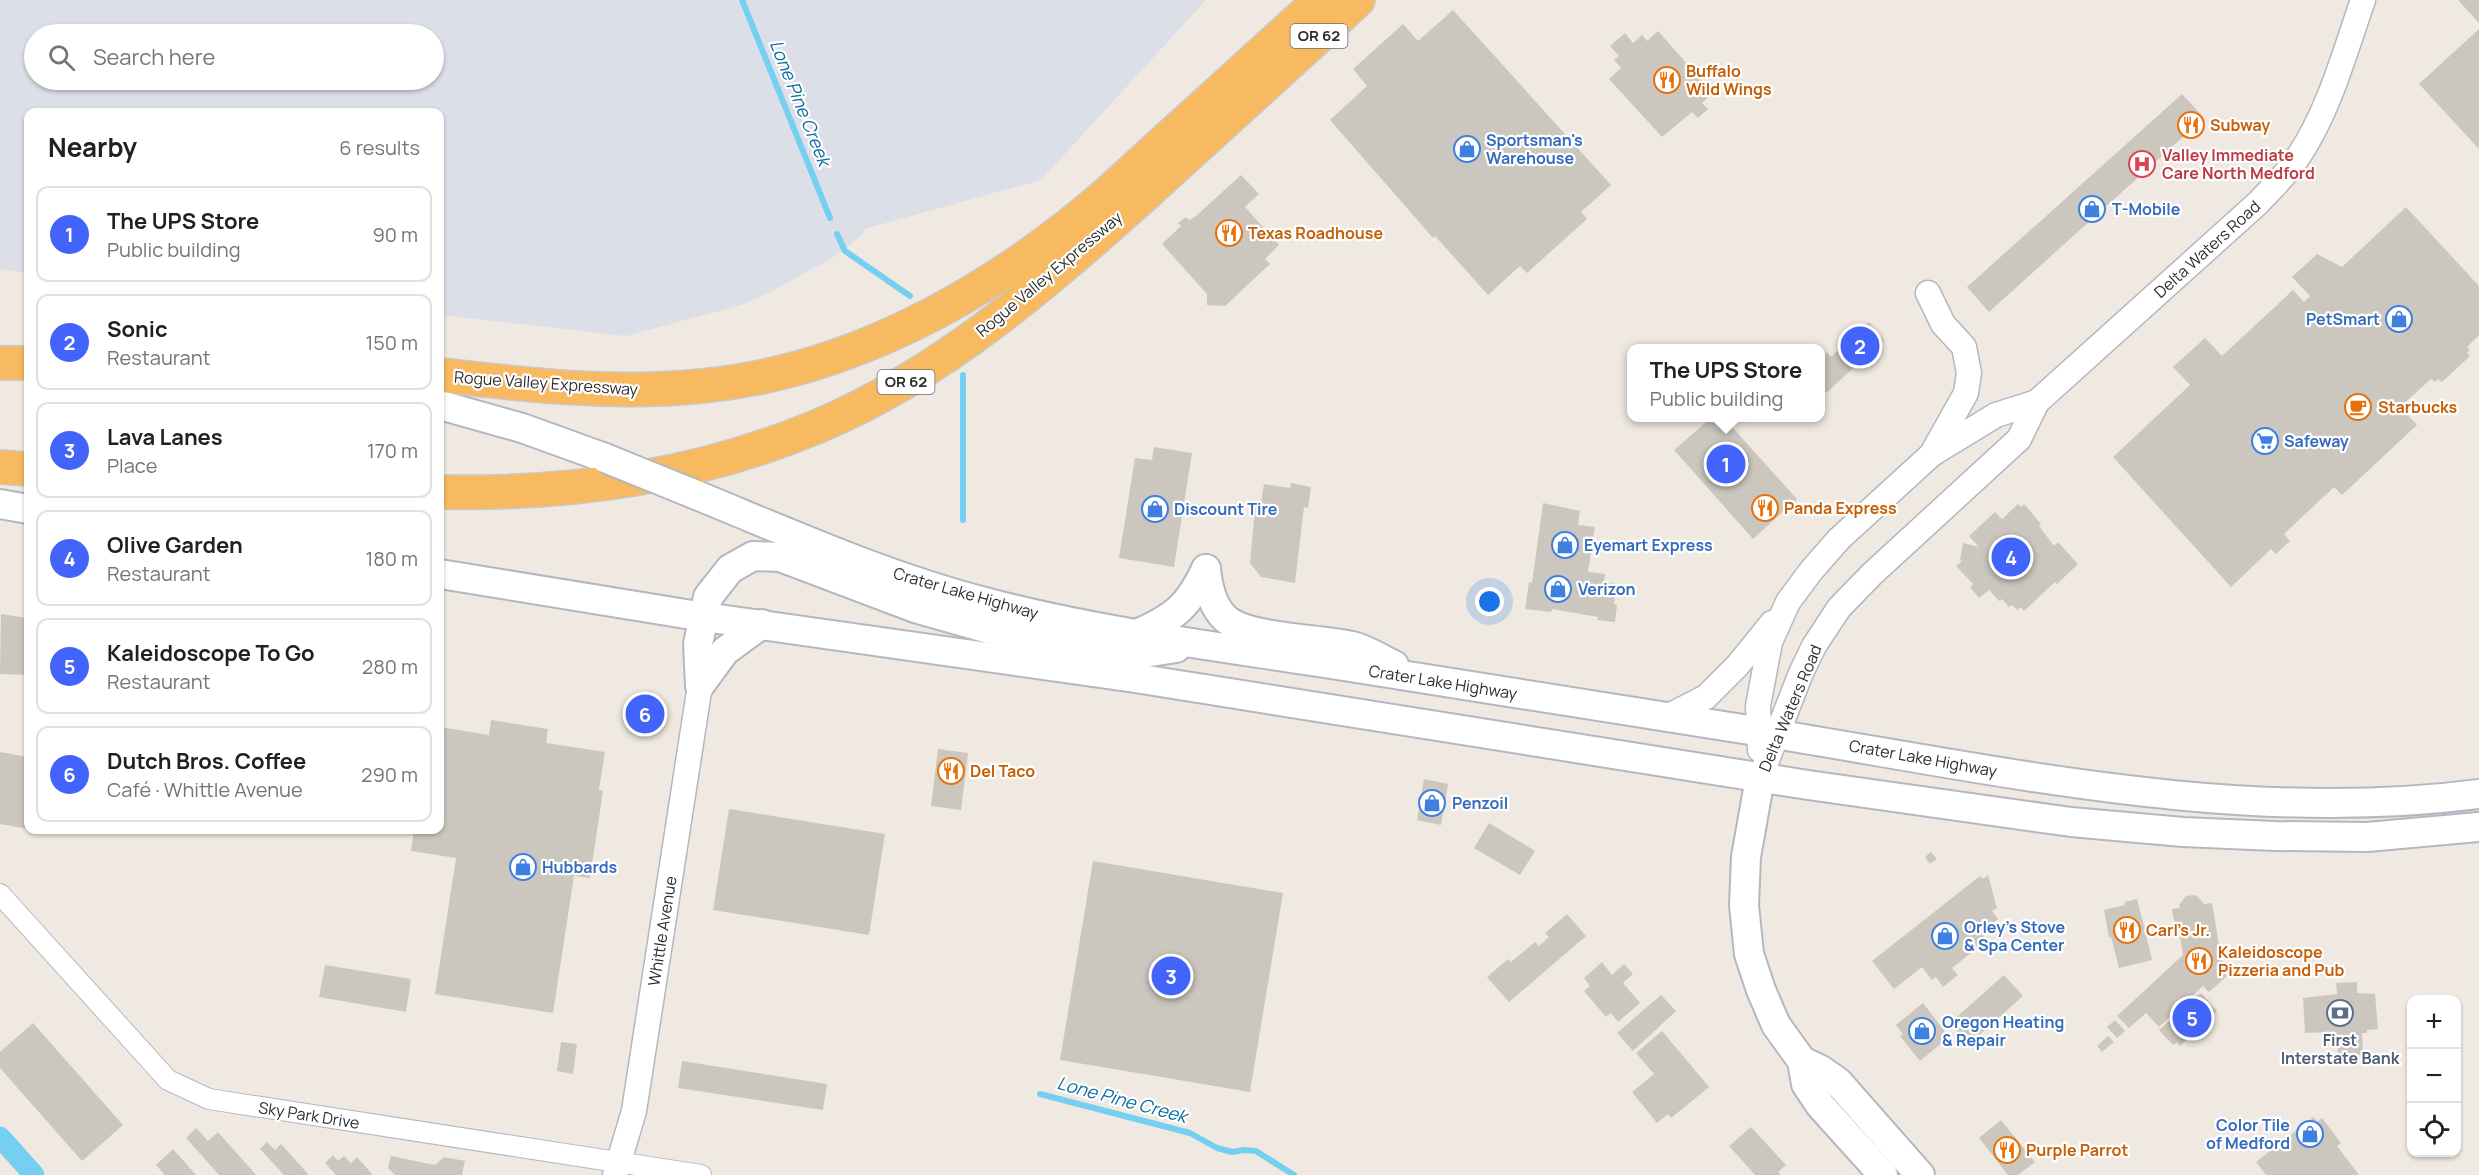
<!DOCTYPE html>
<meta charset="utf-8">
<style>
body{margin:0;font-family:Manrope,sans-serif;background:#f2f2f2;color:#202124}
.controls{position:absolute;right:18px;bottom:18px;display:grid;overflow:hidden;border-radius:12px;box-shadow:0 2px 4px #0004}
.controls button{width:54px;height:54px;display:grid;place-items:center;padding:0;border:0;border-bottom:2px solid #e0e0e0;background:#fff;color:#202124;font:30px sans-serif}
.you{position:absolute;left:1490px;top:602px;width:21px;height:21px;margin:-15px;border:4px solid #fff;border-radius:50%;background:#1a73e8;box-shadow:0 0 0 9px #1a73e833}
.badge{display:grid;place-items:center;width:39px;height:39px;border-radius:50%;background:#4264fb;color:#fff;font-size:20px;font-weight:700}
.pin{position:absolute;translate:-50% -50%;border:3px solid #fff;box-shadow:0 2px 6px #0006}
.popup{position:absolute;left:1627px;top:344px;width:198px;height:78px;box-sizing:border-box;display:grid;place-content:center;border-radius:12px;background:#fff;filter:drop-shadow(0 2px 4px #0005);font-size:20px;white-space:nowrap;color:#757577}
.popup b{font-size:22px;color:#202124}
.popup::after{content:'';position:absolute;left:50%;top:100%;margin-left:-12px;border:12px solid transparent;border-top-color:#fff}
.list{margin:0;padding:0;list-style:none}
h2{display:flex;justify-content:space-between;align-items:center;height:78px;margin:0;padding:0 24px;font-size:26px}
h2 small{font-size:20px;font-weight:400;color:#757577}
.list li{display:grid;grid-template-columns:39px 1fr auto;gap:18px;align-items:center;box-sizing:border-box;height:96px;margin:0 12px 12px;padding:0 12px;border:2px solid #e0e0e0;border-radius:12px}
.list b{display:block;font-size:22px;white-space:nowrap}
.list p{margin:0;font-size:20px;white-space:nowrap;color:#757577}
.list em{font-size:20px;font-style:normal;color:#757577}
.icon{flex:none;width:33px;height:33px;fill:none;stroke:currentColor;stroke-width:2;stroke-linecap:round;stroke-linejoin:round}
.map{position:relative;flex:none;width:2479px;height:1175px;overflow:hidden}
.search{position:absolute;background:#fff;box-shadow:0 2px 4px #0004;left:24px;top:24px;width:420px;height:66px;display:flex;align-items:center;gap:15px;box-sizing:border-box;padding:0 21px;border-radius:33px;color:#757577;font-size:22px}
.panel{position:absolute;background:#fff;box-shadow:0 2px 4px #0004;left:24px;top:108px;width:420px;height:726px;border-radius:12px}
.map>svg:first-child{display:block}
.airport{fill:#dcdee8;fill-rule:evenodd}
.lines{fill:none;stroke-linecap:round;stroke-linejoin:round}
.stream{stroke:#75cff0;stroke-width:6}
.canal{stroke:#75cff0;stroke-width:21}
.building{fill:#cbc7bf}
.minor-casing{stroke:#b4b7c1;stroke-width:22}
.tertiary-casing{stroke:#b4b7c1;stroke-width:27}
.secondary-casing{stroke:#b4b7c1;stroke-width:32}
.trunk-casing{stroke:#c9c9c9;stroke-width:36}
.minor{stroke:#fff;stroke-width:20}
.tertiary{stroke:#fff;stroke-width:24}
.secondary{stroke:#fff;stroke-width:28}
.trunk{stroke:#f8ba60;stroke-width:33}
.secondary-bridge-casing{stroke:#b4b7c1;stroke-width:32;stroke-linecap:butt}
.secondary-bridge{stroke:#fff;stroke-width:28}
.labels{text-anchor:middle;stroke-width:4.5;stroke-linejoin:round;paint-order:stroke}
.shield{fill:#fff;stroke:#6d6d6d;stroke-width:1.5}
.shield-label{font-size:15px;font-weight:bold;fill:#2e2e2e}
.food-label{font-size:16px;font-weight:bold;fill:#c56008;stroke:#fff;text-anchor:start}
.shop-label{font-size:16px;font-weight:bold;fill:#366cbe;stroke:#fff;text-anchor:start}
.health-label{font-size:16px;font-weight:bold;fill:#be3a42;stroke:#fff;text-anchor:start}
.street-label{font-size:16px;fill:#2e2e2e;stroke:#fff}
.service-label{font-size:16px;font-weight:bold;fill:#4e5e75;stroke:#fff}
.water-label{font-size:18px;font-style:italic;fill:#0d6fa3;stroke:#fff}
</style>
<div class="map">
<svg width="2479" height="1175" viewBox="0 0 2479 1175">
<rect width="100%" height="100%" fill="#efe9e1"/>
<!-- airport -->
<path class="airport" d="M0 0H1206L1041 180 864 229 863 234 839 254 763 296 741 305 626 336 440 315V112H28V273L0 269ZM34 34H434V80H34Z"/>
<g class="lines">
<!-- stream -->
<g class="stream">
<path d="M742 0 830 218"/>
<path d="M837 234 845 251 910 296"/>
<path d="M963 520V375"/>
<path d="M1040 1094 1190 1133 1217 1148 1232 1152 1244 1150 1256 1151 1294 1175"/>
</g>
<!-- canal -->
<path class="canal" d="M0 1137 34 1175"/>
</g>
<!-- building -->
<g class="building">
<path d="M2458 0H2479V23Z"/>
<path d="M1453 10 1611 185 1581 212 1587 219 1527 273 1520 266 1488 295 1435 236 1433 238 1330 120 1367 86 1353 69 1403 24 1418 41Z"/>
<path d="M2479 29V149L2419 84Z"/>
<path d="M1658 31 1713 93 1702 103 1708 109 1698 118 1692 112 1662 137 1609 79 1621 68 1614 60 1619 56 1610 46 1625 33 1633 43 1642 35 1647 41Z"/>
<path d="M2182 94 2204 118 1989 312 1967 287Z"/>
<path d="M1241 175 1259 194 1245 207 1279 245 1265 259 1270 264 1225 306 1207 305V294L1162 244 1181 226 1178 223 1186 217 1189 220 1196 216Z"/>
<path d="M2406 207 2479 286V335L2467 347 2470 350 2467 353 2470 356 2442 382 2438 379 2435 382 2431 379 2400 407 2417 425 2342 495 2334 487 2284 534 2290 541 2276 554 2271 549 2231 587 2113 457 2190 385 2173 367 2205 338 2222 356 2293 290 2304 302 2310 296 2292 277 2317 254 2342 267Z"/>
<path d="M1869 322 1884 340 1826 393 1820 387V364L1823 362 1820 358 1827 352 1831 357Z"/>
<path d="M1711 418H1724L1797 499 1753 539 1674 450Z"/>
<path d="M1154 447 1192 453 1174 567 1119 558 1135 458 1152 460Z"/>
<path d="M1291 483 1311 487 1308 508 1304 507 1295 583 1261 577 1250 563 1255 508 1260 509 1264 484 1290 488Z"/>
<path d="M1543 503 1580 511 1578 525 1595 527 1588 572 1605 574 1604 582 1617 584 1614 604 1617 605 1615 622 1597 620 1598 617 1552 609 1551 612 1525 609 1529 582 1532 583Z"/>
<path d="M2018 504 2021 507 2024 504 2041 524 2039 526 2054 546 2058 542 2078 564 2057 584 2055 582 2024 611 2021 607 2017 610 2012 605 2009 607 2002 599 1999 601 1989 590 1979 598 1970 587 1973 584 1956 566 1962 561 1960 560 1963 543 1979 547 1969 536 1995 512 2002 519Z"/>
<path d="M1 614 28 618V675L0 674Z"/>
<path d="M639 710 651 712 650 719 638 717Z"/>
<path d="M491 720 548 729 546 743 605 752 599 790 603 791 590 878 574 876 553 1013 435 994 456 858 411 851 414 830H440V727L489 735Z"/>
<path d="M938 749 968 753 961 810 931 806Z"/>
<path d="M0 752 28 757V829L0 824Z"/>
<path d="M1424 779 1448 784 1441 825 1417 820Z"/>
<path d="M729 809 885 834 869 935 713 910Z"/>
<path d="M1489 823 1535 851 1520 875 1474 848Z"/>
<path d="M1931 852 1937 859 1930 864 1925 857Z"/>
<path d="M1093 861 1283 893 1250 1092 1060 1060Z"/>
<path d="M1988 875 1997 908 1992 911 1998 919 1981 932 1987 940 1952 968 1958 975 1943 987 1936 977 1932 980 1922 967 1894 989 1872 961 1980 876 1983 879Z"/>
<path d="M2196 895 2204 904 2212 903 2223 968 2221 970 2227 976 2209 992 2203 986 2159 1027 2146 1013 2129 1028 2117 1016 2183 955 2178 926 2175 927 2172 909 2180 908 2179 905 2186 896Z"/>
<path d="M2137 899 2144 926 2147 925 2149 934 2146 935 2152 960 2119 968 2111 937 2109 938 2104 910 2125 905V902Z"/>
<path d="M1567 914 1586 936 1509 1002 1487 977 1508 959 1511 962 1535 942 1539 946 1549 937 1545 933Z"/>
<path d="M1602 962 1612 975 1624 964 1633 974 1623 983 1640 1003 1618 1022 1611 1013 1606 1017 1584 991 1590 986 1584 978Z"/>
<path d="M325 965 411 979 406 1012 319 997Z"/>
<path d="M2004 975 2023 996 1969 1044 1950 1023Z"/>
<path d="M2357 982V993L2375 994 2378 1029 2367 1030V1033H2362L2363 1055 2338 1056 2337 1035H2332L2331 1032 2305 1033 2303 998 2337 994 2336 983Z"/>
<path d="M2201 993 2217 1011 2180 1046 2177 1042 2173 1045 2159 1030Z"/>
<path d="M1661 995 1676 1011 1633 1051 1617 1033Z"/>
<path d="M1923 1003 1949 1037 1920 1061 1900 1036 1903 1034 1896 1025Z"/>
<path d="M2115 1020 2125 1031 2117 1038 2107 1027Z"/>
<path d="M33 1023 123 1125 82 1161 0 1068V1052Z"/>
<path d="M1662 1031 1709 1087 1671 1118 1668 1114 1657 1123 1632 1092 1654 1074 1636 1053Z"/>
<path d="M2108 1036 2114 1042 2102 1052 2097 1046Z"/>
<path d="M561 1042 577 1044 573 1074 557 1071Z"/>
<path d="M682 1061 827 1084 823 1110 678 1088Z"/>
<path d="M2314 1117 2317 1122 2322 1118 2341 1143 2337 1146 2359 1175H2266L2256 1162Z"/>
<path d="M2001 1120 2035 1162 2018 1175H2008L1979 1138Z"/>
<path d="M1751 1127 1786 1165 1778 1172 1781 1175H1755L1729 1146Z"/>
<path d="M196 1128 208 1141 218 1132 256 1175H219L186 1138Z"/>
<path d="M267 1142 275 1150 281 1144 309 1175H284L260 1149Z"/>
<path d="M173 1149 196 1175H165L156 1165Z"/>
<path d="M333 1155 338 1161 344 1156 351 1163 357 1157 373 1175H336L325 1163Z"/>
<path d="M391 1156 435 1165 444 1157 465 1161 462 1175H395L388 1168Z"/>
</g>
<g class="lines">
<defs>
<path id="minor" d="M0 894 168 1080 209 1099 701 1175"/>
<g id="tertiary">
<path d="M1928 293 1943 324 1964 347 1969 373 1966 393 1934 450"/>
<path d="M1667 717 1706 697 1738 665 1772 623"/>
<path d="M1760 750 1758 706 1770 642 1788 602 1811 571 1839 539 1932 454 1996 415 2037 402"/>
<path d="M1760 778 1801 673 1814 646 1839 608 1872 574 2019 439 2037 402 2258 203C2273 187 2289 172 2300 154 2330 108 2345 51 2363 0"/>
<path d="M615 1175 634 1111 700 685"/>
</g>
<g id="secondary">
<path d="M440 405 522 428 605 458"/>
<path d="M694 494C789 533 885 576 985 602 1094 631 1207 645 1318 662 1460 684 1602 707 1743 729 1986 767 2232 826 2479 794"/>
<path d="M0 504 28 509"/>
<path d="M1206 569C1208 588 1213 611 1230 622 1253 638 1321 639 1352 646 1366 649 1381 659 1394 665"/>
<path d="M440 574 704 617 1135 678 1808 785 2071 822 2183 832 2275 836 2367 837 2479 827"/>
<path d="M1137 634C1174 618 1189 606 1206 569"/>
<path d="M700 685 698 644 708 597 730 569 753 556 780 557 915 608 989 629 1074 648 1132 655 1176 648"/>
<path d="M700 685 725 651 762 624"/>
<path d="M1760 778 1746 857 1744 905 1749 954 1761 990 1776 1025 1802 1061 1806 1084 1820 1105 1883 1175"/>
<path d="M1802 1061 1821 1070 1838 1082 1920 1175"/>
</g>
<g id="trunk">
<path d="M0 363H28"/>
<path d="M440 375C527 385 614 395 702 386 848 372 984 297 1095 204 1123 180 1150 154 1178 129 1225 86 1273 43 1320 0"/>
<path d="M0 467 28 469"/>
<path d="M440 492C568 495 696 477 816 427 944 374 1048 281 1150 190 1219 127 1289 64 1358 0"/>
</g>
</defs>
<!-- minor casing -->
<use href="#minor" class="minor-casing"/>
<!-- tertiary casing -->
<use href="#tertiary" class="tertiary-casing"/>
<!-- secondary casing -->
<use href="#secondary" class="secondary-casing"/>
<!-- trunk casing -->
<use href="#trunk" class="trunk-casing"/>
<!-- minor -->
<use href="#minor" class="minor"/>
<!-- tertiary -->
<use href="#tertiary" class="tertiary"/>
<!-- secondary -->
<use href="#secondary" class="secondary"/>
<!-- trunk -->
<use href="#trunk" class="trunk"/>
<defs>
<path id="secondary-bridge" d="M605 458 694 494"/>
</defs>
<!-- secondary-bridge casing -->
<use href="#secondary-bridge" class="secondary-bridge-casing"/>
<!-- secondary-bridge -->
<use href="#secondary-bridge" class="secondary-bridge"/>
</g>
<!-- icons -->
<defs>
<symbol id="restaurant-ring" viewBox="-11 -11 22 22"><circle r="9.5" fill="#fff" stroke="#e8710a" stroke-width="1.5"/><path d="M-5-6h1v4h1v-4h1v4h1v-4h1v5L-1.5 .5V6h-2V.5L-5-1ZM5-6V6H3V1.5H1.5Q1.5-4 5-6Z" fill="#e8710a"/></symbol>
<symbol id="shop-ring" viewBox="-11 -11 22 22"><circle r="9.5" fill="#fff" stroke="#3f7fe0" stroke-width="1.5"/><path d="M-5-2.5h2.3a2.7 3.5 0 0 1 5.4 0H5L5.5 6h-11ZM-1.5-2.5h3a1.5 2.3 0 0 0-3 0Z" fill="#3f7fe0"/></symbol>
<symbol id="hospital-ring" viewBox="-11 -11 22 22"><circle r="9.5" fill="#fff" stroke="#e0444e" stroke-width="1.5"/><path d="M-5-5h3v3.5h4V-5h3V5h-3V1.5h-4V5h-3Z" fill="#e0444e"/></symbol>
<symbol id="cafe-ring" viewBox="-11 -11 22 22"><circle r="9.5" fill="#fff" stroke="#e8710a" stroke-width="1.5"/><path d="M-5.5-4.5H6V0H3Q3 3.5 0 3.5H-2.5Q-5.5 3.5-5.5 0ZM3-3.2v2h1.7v-2ZM-6 4.5H4V6H-6Z" fill="#e8710a"/></symbol>
<symbol id="supermarket-ring" viewBox="-11 -11 22 22"><circle r="9.5" fill="#fff" stroke="#3f7fe0" stroke-width="1.5"/><path d="M-6-5.5h2.5l.6 2H6L4.5 2H-2.5L-4.4-4H-6ZM-1.5 3.2a1.3 1.3 0 1 0 .1 0ZM3 3.2a1.3 1.3 0 1 0 .1 0Z" fill="#3f7fe0"/></symbol>
<symbol id="bank-ring" viewBox="-11 -11 22 22"><circle r="9.5" fill="#fff" stroke="#5c6f8a" stroke-width="1.5"/><path d="M-6-4H6V4H-6ZM0-2.3a2.3 2.3 0 1 0 0 4.6a2.3 2.3 0 1 0 0-4.6Z" fill="#5c6f8a"/></symbol>
</defs>
<g fill-rule="evenodd">
<use href="#restaurant-ring" x="1652" y="65" width="30" height="30"/>
<use href="#restaurant-ring" x="2176" y="110" width="30" height="30"/>
<use href="#shop-ring" x="1452" y="134" width="30" height="30"/>
<use href="#hospital-ring" x="2127" y="149" width="30" height="30"/>
<use href="#shop-ring" x="2077" y="194" width="30" height="30"/>
<use href="#restaurant-ring" x="1214" y="218" width="30" height="30"/>
<use href="#shop-ring" x="2384" y="304" width="30" height="30"/>
<use href="#cafe-ring" x="2343" y="392" width="30" height="30"/>
<use href="#supermarket-ring" x="2250" y="426" width="30" height="30"/>
<use href="#restaurant-ring" x="1750" y="493" width="30" height="30"/>
<use href="#shop-ring" x="1140" y="494" width="30" height="30"/>
<use href="#shop-ring" x="1550" y="530" width="30" height="30"/>
<use href="#shop-ring" x="1543" y="574" width="30" height="30"/>
<use href="#restaurant-ring" x="936" y="756" width="30" height="30"/>
<use href="#shop-ring" x="1417" y="788" width="30" height="30"/>
<use href="#shop-ring" x="508" y="852" width="30" height="30"/>
<use href="#restaurant-ring" x="2112" y="915" width="30" height="30"/>
<use href="#shop-ring" x="1930" y="921" width="30" height="30"/>
<use href="#restaurant-ring" x="2184" y="946" width="30" height="30"/>
<use href="#bank-ring" x="2325" y="998" width="30" height="30"/>
<use href="#shop-ring" x="1907" y="1016" width="30" height="30"/>
<use href="#shop-ring" x="2295" y="1119" width="30" height="30"/>
<use href="#restaurant-ring" x="1992" y="1135" width="30" height="30"/>
</g>
<g class="labels">
<!-- shield labels -->
<g class="shield">
<rect x="1290.5" y="24" width="57" height="24" rx="4.5"/>
<rect x="877.5" y="370" width="57" height="24" rx="4.5"/>
</g>
<g class="shield-label">
<text x="1319" y="41">OR 62</text>
<text x="906" y="387">OR 62</text>
</g>
<!-- food labels -->
<g class="food-label">
<text x="1686" y="77">Buffalo<tspan x="1686" dy="18">Wild Wings</tspan></text>
<text x="2210" y="131">Subway</text>
<text x="1248" y="239">Texas Roadhouse</text>
<text x="2378" y="413">Starbucks</text>
<text x="1784" y="514">Panda Express</text>
<text x="970" y="777">Del Taco</text>
<text x="2146" y="936">Carl's Jr.</text>
<text x="2218" y="958">Kaleidoscope<tspan x="2218" dy="18">Pizzeria and Pub</tspan></text>
<text x="2026" y="1156">Purple Parrot</text>
</g>
<!-- shop labels -->
<g class="shop-label">
<text x="1486" y="146">Sportsman's<tspan x="1486" dy="18">Warehouse</tspan></text>
<text x="2112" y="215">T-Mobile</text>
<text x="2380" y="325" text-anchor="end">PetSmart</text>
<text x="2284" y="447">Safeway</text>
<text x="1174" y="515">Discount Tire</text>
<text x="1584" y="551">Eyemart Express</text>
<text x="1578" y="595">Verizon</text>
<text x="1452" y="809">Penzoil</text>
<text x="542" y="873">Hubbards</text>
<text x="1964" y="933">Orley's Stove<tspan x="1964" dy="18">&amp; Spa Center</tspan></text>
<text x="1942" y="1028">Oregon Heating<tspan x="1942" dy="18">&amp; Repair</tspan></text>
<text x="2290" y="1131" text-anchor="end">Color Tile<tspan x="2290" dy="18">of Medford</tspan></text>
</g>
<!-- health labels -->
<g class="health-label">
<text x="2162" y="161">Valley Immediate<tspan x="2162" dy="18">Care North Medford</tspan></text>
</g>
<!-- street labels -->
<g class="street-label">
<text transform="translate(2207 249) rotate(-42)" y="6">Delta Waters Road</text>
<text transform="translate(1049 274) rotate(-40)" y="6">Rogue Valley Expressway</text>
<text transform="translate(546 383) rotate(4)" y="6">Rogue Valley Expressway</text>
<text transform="translate(966 593) rotate(16)" y="6">Crater Lake Highway</text>
<text transform="translate(1443 682) rotate(9)" y="6">Crater Lake Highway</text>
<text transform="translate(1790 708) rotate(-67)" y="6">Delta Waters Road</text>
<text transform="translate(1923 758) rotate(10)" y="6">Crater Lake Highway</text>
<text transform="translate(662 931) rotate(-81)" y="6">Whittle Avenue</text>
<text transform="translate(309 1115) rotate(9)" y="6">Sky Park Drive</text>
</g>
<!-- service labels -->
<g class="service-label">
<text x="2340" y="1046">First<tspan x="2340" dy="18">Interstate Bank</tspan></text>
</g>
<!-- water labels -->
<g class="water-label">
<text transform="translate(800 103) rotate(68)" y="6">Lone Pine Creek</text>
<text transform="translate(1122 1100) rotate(15)" y="6">Lone Pine Creek</text>
</g>
</g>
</svg>
<div class="controls">
<button>+</button>
<button>−</button>
<button><svg class="icon" aria-label="locate" viewBox="0 0 24 24"><circle cx="12" cy="12" r="6"/><path d="M12 2v4M12 18v4M2 12h4M18 12h4"/></svg></button>
</div>
<div class="you"></div>
<div class="pin badge" style="left:1726px;top:464px">1</div>
<div class="popup"><b>The UPS Store</b>Public building</div>
<div class="pin badge" style="left:1860px;top:346px">2</div>
<div class="pin badge" style="left:1171px;top:976px">3</div>
<div class="pin badge" style="left:2011px;top:557px">4</div>
<div class="pin badge" style="left:2192px;top:1018px">5</div>
<div class="pin badge" style="left:645px;top:714px">6</div>
<div class="search"><svg class="icon" aria-label="search" viewBox="0 0 24 24"><circle cx="10" cy="10" r="6"/><path d="M15 15l6 6"/></svg>Search here</div>
<section class="panel">
<h2>Nearby<small>6 results</small></h2>
<ul class="list">
<li><span class="badge">1</span><div><b>The UPS Store</b><p>Public building</p></div><em>90 m</em></li>
<li><span class="badge">2</span><div><b>Sonic</b><p>Restaurant</p></div><em>150 m</em></li>
<li><span class="badge">3</span><div><b>Lava Lanes</b><p>Place</p></div><em>170 m</em></li>
<li><span class="badge">4</span><div><b>Olive Garden</b><p>Restaurant</p></div><em>180 m</em></li>
<li><span class="badge">5</span><div><b>Kaleidoscope To Go</b><p>Restaurant</p></div><em>280 m</em></li>
<li><span class="badge">6</span><div><b>Dutch Bros. Coffee</b><p>Café · Whittle Avenue</p></div><em>290 m</em></li>
</ul>
</section>
</div>
